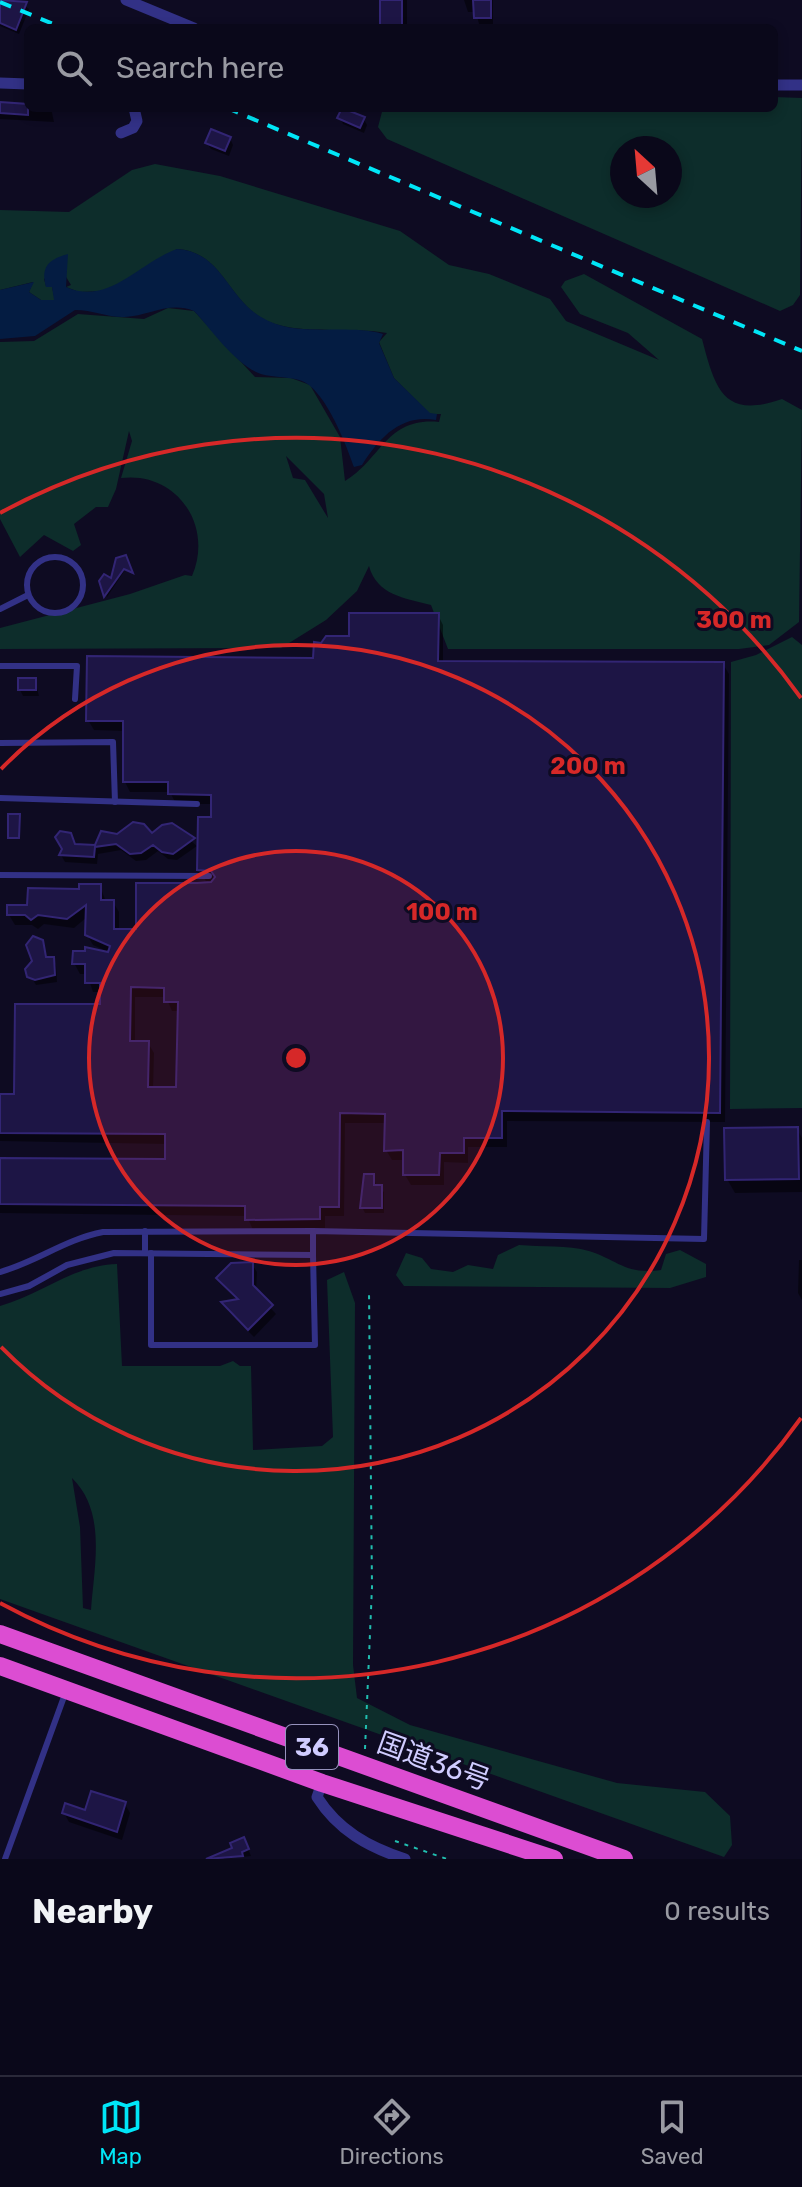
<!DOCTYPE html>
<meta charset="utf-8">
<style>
body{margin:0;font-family:Rubik,"Noto Sans JP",sans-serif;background:#181627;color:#f1f3f6}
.compass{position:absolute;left:610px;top:136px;width:72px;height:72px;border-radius:50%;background:#0a081a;box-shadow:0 4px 12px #0003;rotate:334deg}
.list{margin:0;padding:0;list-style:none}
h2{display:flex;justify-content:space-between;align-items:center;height:104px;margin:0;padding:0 32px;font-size:34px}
h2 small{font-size:26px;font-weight:400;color:#999aa2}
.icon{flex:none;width:44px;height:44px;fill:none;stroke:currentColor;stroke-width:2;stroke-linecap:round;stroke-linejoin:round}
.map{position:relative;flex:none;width:802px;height:1859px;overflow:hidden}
.search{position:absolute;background:#0a081a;box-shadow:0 4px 12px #0003;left:24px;right:24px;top:24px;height:88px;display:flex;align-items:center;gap:20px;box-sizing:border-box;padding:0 28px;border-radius:12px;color:#999aa2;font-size:30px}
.sheet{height:216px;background:#0a081a}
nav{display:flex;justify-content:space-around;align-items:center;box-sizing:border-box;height:112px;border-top:2px solid #2a2939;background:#0a081a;font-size:22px;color:#999aa2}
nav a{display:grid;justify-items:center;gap:4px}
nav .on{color:#00e6f7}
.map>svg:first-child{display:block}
.green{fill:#0d2d2b;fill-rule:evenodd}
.water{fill:#041c42}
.shadow{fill:#0007;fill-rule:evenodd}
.building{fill:#1d1545;stroke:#322574;stroke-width:2;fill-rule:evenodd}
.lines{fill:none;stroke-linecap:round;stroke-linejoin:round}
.path{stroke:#21beb0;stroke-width:2;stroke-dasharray:4 6;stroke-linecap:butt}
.service{stroke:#323186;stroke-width:6}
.minor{stroke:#323186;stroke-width:11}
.trunk{stroke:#dc4dd2;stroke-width:18}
.rail{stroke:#00e6f7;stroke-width:4;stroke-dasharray:12 10;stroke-linecap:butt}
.ring{fill:none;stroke:#d62828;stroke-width:4}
.labels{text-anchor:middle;stroke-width:6;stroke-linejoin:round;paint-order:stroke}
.shield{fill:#0e0b22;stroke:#9692bd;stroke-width:2}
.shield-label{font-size:26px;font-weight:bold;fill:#d0ccff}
.street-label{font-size:28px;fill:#d0ccff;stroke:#0e0b22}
.centre{fill:#d62828;stroke:#0e0b22;stroke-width:4}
.ring-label{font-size:24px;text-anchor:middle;font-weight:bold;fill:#d62828;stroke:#0e0b22;stroke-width:6;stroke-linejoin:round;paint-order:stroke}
</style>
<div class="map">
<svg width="802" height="1859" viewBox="0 0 802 1859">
<rect width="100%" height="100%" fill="#0e0b22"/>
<!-- green -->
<g class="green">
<path d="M774 97 802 98 800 295 793 305 780 311 387 139 378 127 383 108H774ZM622 148H670V196H622Z"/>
<path d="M155 164 220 176 400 231 449 265 489 274 550 299 566 321 659 360 628 333 580 314 561 287 565 281 584 274 702 339C715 388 723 420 782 399L802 410 799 622 769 645 739 649H448L431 605C404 598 377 595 369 566L357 591 326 620 281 648 0 649V628L130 594 185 575 192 576C214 525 176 471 121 478L132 441 129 431 116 489 108 507H96L74 524 81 545 73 551 44 535 20 557 0 519V342L34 341 78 314 144 319 168 308 194 311 255 377 291 378 310 385 340 437 345 481C381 460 386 417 439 422L441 414H430L394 378 379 342 387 333C350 326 290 337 260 317 226 295 221 252 177 249L107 291 79 292 66 287 71 285 60 267 44 279 46 286 52 287 55 300H41L29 292 33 282 0 290V210L69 212 132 170ZM286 456 324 494 328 518 305 480 293 478Z"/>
<path d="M792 637 802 645V1108L730 1109 731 662 756 655Z"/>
<path d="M519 1245C541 1247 568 1245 589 1251 618 1260 625 1275 661 1270L666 1254 680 1250 706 1264V1277L670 1288 404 1286 396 1275 406 1253 422 1258 431 1269 453 1272 468 1265 493 1269 498 1255Z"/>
<path d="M117 1264 122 1366H220L233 1361 240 1366H251L253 1450 322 1446 333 1437 327 1280 344 1272 355 1303 353 1665 357 1698 410 1725 617 1783 705 1792 730 1816 732 1845 724 1857 0 1599V1306C42 1294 74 1265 117 1264ZM72 1478C107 1512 94 1567 91 1610L83 1608 80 1527Z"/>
</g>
<!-- water -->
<path class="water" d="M177 249C222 252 226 296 261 317 295 339 345 323 383 334L379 343 394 378 430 413 437 414 436 420C401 414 380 437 362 465L354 467C346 444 324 386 299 380 285 376 268 378 256 372 231 359 213 331 194 311 169 301 149 316 125 317 109 318 93 310 75 310L35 336 0 339V290L34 282 29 292 41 300H54L52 287H46C40 266 50 259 68 254L66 287C109 306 138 263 177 249Z"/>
<!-- shadow -->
<g class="shadow">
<path d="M0 0H16L29 9 19 34 0 26Z"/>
<rect x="382" y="0" width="25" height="28"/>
<path d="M464 0H493V24H479L476 12H468Z"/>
<path d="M0 104 51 108 54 122 0 119Z"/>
<path d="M340 118H363L367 125 364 133 343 124Z"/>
<path d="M230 138 233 145 229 156 211 149 207 143Z"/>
<path d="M127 560 132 573 125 570 107 597 101 582 112 581Z"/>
<path d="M438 615 443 625V663L723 664 729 674 725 1122 507 1121V1147H468V1163L444 1162V1185H411L405 1175V1160H392L386 1150 387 1123H345L344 1216H325V1228L253 1230 247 1216 0 1213V1160L167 1161V1144L0 1141V1096H16L102 1006V992H93L87 974H80L74 963 111 953 93 945 87 935V917L74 928 44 924 38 929 32 925H15L9 915 100 886 106 902H113L119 912V931H138L197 885 207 883 199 869 213 819V804H176L170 792H130L125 782V731L94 730 88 720 315 660 351 638ZM135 997H166L172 1011H180L178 1089H153L154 1053 148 1043H135Z"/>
<path d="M35 680 39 696H23L20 690Z"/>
<path d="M172 825 197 846 177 860 168 859 158 851 146 860 136 861 121 850 98 854 97 864 65 862 61 855 65 849 75 846 96 847 117 836H152Z"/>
<path d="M43 945 48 959H53L56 966 57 982 36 985 27 970Z"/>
<path d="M797 1129 802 1138V1192L735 1193 727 1179Z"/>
<path d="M373 1176 377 1187 384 1192V1213H365L362 1207Z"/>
<path d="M799 1260H802V1300L798 1293Z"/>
<path d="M252 1264 257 1272 256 1292 276 1314 254 1337 228 1311 224 1304 239 1301 219 1278Z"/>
<path d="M125 1804 130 1813 122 1840 69 1822 64 1813H86Z"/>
<path d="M247 1846 251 1856 224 1859 222 1854Z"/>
</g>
<!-- building -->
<g class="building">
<path d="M0 0 27 2 16 30 0 23Z"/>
<rect x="380" y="0" width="22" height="28"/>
<path d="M473 0H491V18H474Z"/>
<path d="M0 102 28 104V115L0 113Z"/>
<path d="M342 108 365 117 360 128 337 118Z"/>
<path d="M211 129 231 137 225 151 205 143Z"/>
<path d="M126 555 133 573 124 569 104 597 99 581 104 574 111 578 116 558Z"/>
<path d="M349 613H439L438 661 724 662 720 1113 502 1111V1138H464V1153H440L439 1175H403V1150L384 1151 385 1114 340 1113 339 1207H320V1219L245 1220V1206L0 1204V1158L165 1159V1134L0 1133V1094H14L15 1004H100V983H85V964H72L73 951H85V947L108 952 110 946 85 935 86 905 67 919 38 915 31 920 25 915H7V905H27L28 888 79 889V884H101V900H114V929H136V883H197L211 882 215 877 211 871 197 870 198 817H211V795L168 794V782H123V721H86L87 656 313 658 314 642 321 643 326 636H349ZM131 987 164 988V1002H178L176 1087H148L149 1041H130Z"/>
<rect x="18" y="678" width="18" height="12"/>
<path d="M8 814H20L19 838H8Z"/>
<path d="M133 822 144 824 152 833 162 825 172 823 195 838 173 854 162 852 153 845 141 853 130 854 116 844 95 847 94 857 59 855 62 849 55 837 60 831 71 833 75 844 95 845 101 831 117 834Z"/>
<path d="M33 936 43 940 46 957H54L55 975 35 980 27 977 25 969 32 961 26 945Z"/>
<path d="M798 1127 799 1179 725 1180 724 1128Z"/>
<path d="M364 1174H374V1185H382V1208H360Z"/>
<path d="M253 1262V1285L273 1305 248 1330 221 1302 238 1299 216 1278 231 1263Z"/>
<path d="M91 1791 126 1802 117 1832 62 1813 65 1803 85 1810Z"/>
<path d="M244 1837 249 1849 242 1852 243 1856 206 1859 232 1848 230 1843Z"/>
</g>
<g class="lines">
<!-- path -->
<g class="path">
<path d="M365 1749 372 1587 369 1291"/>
<path d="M395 1841 447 1859"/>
</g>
<!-- service -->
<g class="service">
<circle cx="55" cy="585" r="28"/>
<path d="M0 609 28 595"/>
<path d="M0 666H77L75 699"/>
<path d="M0 743 113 742 115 802"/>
<path d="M0 798 197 804"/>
<path d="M0 875 209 876"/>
<path d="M145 1253V1231"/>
<path d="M151 1253V1345H315L313 1255"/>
<path d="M0 1272C36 1262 66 1239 103 1232L313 1231 704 1239 707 1122"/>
<path d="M0 1294 29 1286 67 1265 114 1253 313 1255V1231"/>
<path d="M5 1859 65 1694"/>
</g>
<!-- minor -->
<g class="minor">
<path d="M126 0 194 28"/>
<path d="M0 83 28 84"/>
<path d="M774 85H802"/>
<path d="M121 133 133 128 137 121 134 108"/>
<path d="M322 1783 317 1797C338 1830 368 1847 405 1859"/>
</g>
<!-- trunk -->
<g class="trunk">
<path d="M0 1634 624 1859"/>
<path d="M0 1666 322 1783 554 1859"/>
</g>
<!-- rail -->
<g class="rail">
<path d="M0 2 63 28"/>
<path d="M227 108 802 351"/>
</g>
</g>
<!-- distance rings -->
<circle cx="296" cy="1058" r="207" fill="#d62828" fill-opacity=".12"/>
<g class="ring">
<circle cx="296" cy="1058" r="207"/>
<path d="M1 769A413 413 0 1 1 1 1347"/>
<path d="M801 1418A620 620 0 0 1 0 1603M0 513A620 620 0 0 1 801 698"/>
</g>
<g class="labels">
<!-- shield labels -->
<rect class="shield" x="286" y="1725" width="52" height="44" rx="6"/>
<g class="shield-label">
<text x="312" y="1756">36</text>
</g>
<!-- street labels -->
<g class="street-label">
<text transform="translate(434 1761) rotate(20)" y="10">国道36号</text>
</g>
</g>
<circle cx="296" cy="1058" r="12" class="centre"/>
<g class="ring-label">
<text x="734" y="628">300 m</text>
<text x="588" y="774">200 m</text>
<text x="442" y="920">100 m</text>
</g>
</svg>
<svg class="compass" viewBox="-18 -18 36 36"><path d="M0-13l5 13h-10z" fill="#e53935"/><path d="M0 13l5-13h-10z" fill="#999aa2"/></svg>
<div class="search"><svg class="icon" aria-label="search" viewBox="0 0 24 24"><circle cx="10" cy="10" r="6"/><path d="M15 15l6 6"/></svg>Search here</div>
</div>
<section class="sheet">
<h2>Nearby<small>0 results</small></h2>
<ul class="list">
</ul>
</section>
<nav>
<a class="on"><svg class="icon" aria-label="map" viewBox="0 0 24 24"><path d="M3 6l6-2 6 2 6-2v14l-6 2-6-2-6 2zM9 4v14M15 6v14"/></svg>Map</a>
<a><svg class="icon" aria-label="directions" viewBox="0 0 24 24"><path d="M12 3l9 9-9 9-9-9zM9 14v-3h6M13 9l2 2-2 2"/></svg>Directions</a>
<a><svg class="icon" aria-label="saved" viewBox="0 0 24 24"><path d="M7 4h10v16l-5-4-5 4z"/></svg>Saved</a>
</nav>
